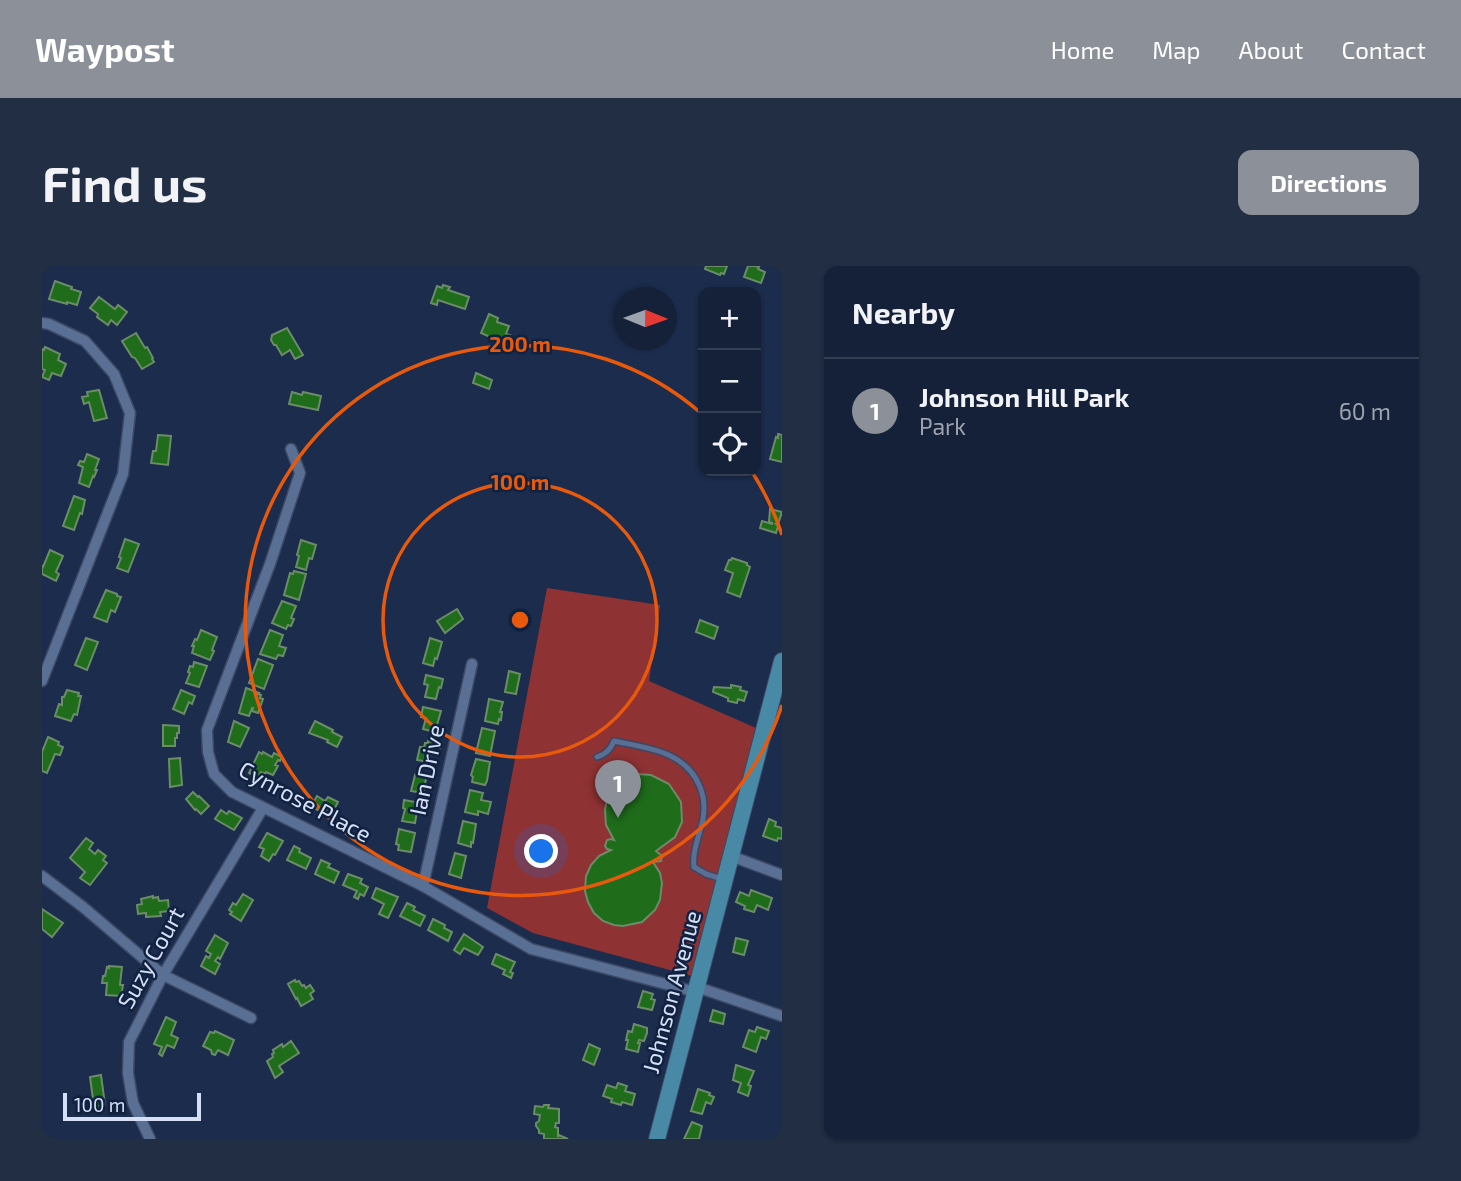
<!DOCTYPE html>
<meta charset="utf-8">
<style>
body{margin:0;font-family:"Exo 2",sans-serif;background:#212e44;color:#f1f3f6}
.controls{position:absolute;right:21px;top:21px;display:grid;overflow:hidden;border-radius:14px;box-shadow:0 2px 5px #0004}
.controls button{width:63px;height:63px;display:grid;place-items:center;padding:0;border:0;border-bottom:2px solid #333e53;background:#142139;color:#f1f3f6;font:35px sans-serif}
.compass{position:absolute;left:572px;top:21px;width:63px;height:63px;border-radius:50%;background:#142139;box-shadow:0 2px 5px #0004;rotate:91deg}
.scale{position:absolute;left:21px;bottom:18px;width:138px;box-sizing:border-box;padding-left:7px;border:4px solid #d5e0f6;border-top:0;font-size:19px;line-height:24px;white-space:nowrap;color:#d5e0f6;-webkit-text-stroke:5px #112241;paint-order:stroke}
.you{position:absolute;left:500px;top:586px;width:24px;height:24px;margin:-18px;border:5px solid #fff;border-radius:50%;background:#1a73e8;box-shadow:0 0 0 10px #1a73e833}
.badge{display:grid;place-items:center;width:46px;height:46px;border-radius:50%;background:#8c9099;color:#fff;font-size:23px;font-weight:700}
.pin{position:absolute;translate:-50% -58px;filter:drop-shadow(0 2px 4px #0008)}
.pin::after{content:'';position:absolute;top:37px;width:24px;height:21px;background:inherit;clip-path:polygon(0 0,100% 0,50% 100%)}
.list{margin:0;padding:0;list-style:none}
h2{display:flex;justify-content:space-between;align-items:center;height:91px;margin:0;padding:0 28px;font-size:30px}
h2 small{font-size:23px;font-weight:400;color:#9da3ae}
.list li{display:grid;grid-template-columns:46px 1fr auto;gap:21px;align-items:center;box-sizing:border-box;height:105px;padding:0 28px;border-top:2px solid #333e53}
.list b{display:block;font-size:26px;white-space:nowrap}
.list p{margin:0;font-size:23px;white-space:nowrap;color:#9da3ae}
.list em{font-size:23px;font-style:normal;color:#9da3ae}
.icon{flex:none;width:38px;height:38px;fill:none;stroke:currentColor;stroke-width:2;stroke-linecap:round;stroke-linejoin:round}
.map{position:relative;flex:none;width:740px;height:873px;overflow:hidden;border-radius:14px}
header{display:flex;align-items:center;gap:42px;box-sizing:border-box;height:98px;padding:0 35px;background:#8c9099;color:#fff}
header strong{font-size:33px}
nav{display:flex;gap:38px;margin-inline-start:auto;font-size:24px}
.intro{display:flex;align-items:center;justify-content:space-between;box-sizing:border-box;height:168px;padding:0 42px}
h1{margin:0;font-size:49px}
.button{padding:18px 32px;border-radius:14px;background:#8c9099;color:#fff;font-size:24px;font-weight:700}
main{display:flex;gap:42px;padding:0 42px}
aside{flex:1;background:#142139;border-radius:14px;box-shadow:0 2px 5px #0004}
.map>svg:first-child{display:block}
.green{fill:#8f3234}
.building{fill:#1f6c1b;stroke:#6c8c69;stroke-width:2}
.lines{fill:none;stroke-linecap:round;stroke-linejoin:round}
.lane-casing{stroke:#3b4864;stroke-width:8}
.street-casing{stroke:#3b4864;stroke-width:13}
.secondary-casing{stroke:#3b4864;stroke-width:18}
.lane{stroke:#5a6f94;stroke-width:5}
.street{stroke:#5a6f94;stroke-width:10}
.secondary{stroke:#4889a6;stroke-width:16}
.ring{fill:none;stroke:#e8590c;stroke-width:3.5}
.labels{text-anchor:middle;stroke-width:5;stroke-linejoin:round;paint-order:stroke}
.street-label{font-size:23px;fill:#d5e0f6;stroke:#112241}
.centre{fill:#e8590c;stroke:#112241;stroke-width:3.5}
.ring-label{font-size:21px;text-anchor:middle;font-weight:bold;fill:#e8590c;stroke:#112241;stroke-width:5;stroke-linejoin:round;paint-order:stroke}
</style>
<header>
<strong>Waypost</strong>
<nav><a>Home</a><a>Map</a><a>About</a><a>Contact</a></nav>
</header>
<div class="intro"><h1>Find us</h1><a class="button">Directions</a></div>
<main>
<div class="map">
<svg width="740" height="873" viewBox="0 0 740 873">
<rect width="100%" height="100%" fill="#1b2c4c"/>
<!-- green -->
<path class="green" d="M505 322 618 339 607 415 714 462 650 710 491 667 445 642Z"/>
<!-- building -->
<g class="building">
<path d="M664 0H685L682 8 679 7 678 9 663 3Z"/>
<path d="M706 0H713L717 1 716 3 723 6 719 17 702 11Z"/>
<path d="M13 15 30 21 29 23 39 26 35 39 25 36V38L7 33Z"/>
<path d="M401 19 408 21 406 24 427 31 423 43 396 34 395 39 389 37 395 20 400 22Z"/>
<path d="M57 31 73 43 76 39 85 46 75 59 69 54 66 59 55 51 56 48 48 42Z"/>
<path d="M447 48 456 52 455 56 467 60 464 68 468 69 464 78 439 67Z"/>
<path d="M245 62 261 89 253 93 248 84 240 89 234 79H232L229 74 230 69Z"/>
<path d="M94 67 103 82 105 81 111 92 110 93 112 96 100 103 93 92 90 91 80 75Z"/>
<path d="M3 81 18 88 16 94 24 98 19 110 10 107 7 114 0 111 3 104 0 103V83L2 84Z"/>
<path d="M434 107 450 114 447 123 431 117Z"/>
<path d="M57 124 65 152 52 155 47 136 42 138 40 131 46 130 45 126Z"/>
<path d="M250 126 260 129 261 126 279 130 276 144 247 138Z"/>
<path d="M736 168 740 169V196L728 193 734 171 736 172Z"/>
<path d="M116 169 129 170 126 199 109 197 111 185H114Z"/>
<path d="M45 188 57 193 53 204H55L52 211 51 210 47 221 37 217 41 201 36 199 38 195 42 196Z"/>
<path d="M32 230 43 234 40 248 38 247 32 264 21 260Z"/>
<path d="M728 243 740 246 736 258H734L736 260 734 267 718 262 720 255 730 258V257L727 256Z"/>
<path d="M83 273 97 278 86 306 75 302 79 292 77 291Z"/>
<path d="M259 274 274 279 270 293 267 292 264 304 254 301 257 290 255 289Z"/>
<path d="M8 284 21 290 14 306 17 308 14 315 0 308V300L1 301Z"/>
<path d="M690 292 705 297V299L708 301 698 331 685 326 691 307 683 304 687 294H689Z"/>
<path d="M252 305 264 308 257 334 242 329 248 307 251 308Z"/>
<path d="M64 324 75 328V330L79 331 73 346 69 344 65 356 52 351Z"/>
<path d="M240 335 254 340 249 352 252 353 249 360 246 359 244 363 230 357Z"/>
<path d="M415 343 421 353 403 367 395 355Z"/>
<path d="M658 354 676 361 672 373 654 366Z"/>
<path d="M159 364 175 371 170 384 172 385 168 394 150 387 152 380H150L153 373 155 374Z"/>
<path d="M228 364 241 369 237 380 244 382 241 390 236 389 234 393 218 388Z"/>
<path d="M44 372 56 376 45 404 33 399Z"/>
<path d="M388 372 400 376 395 393 393 392 391 400 381 397Z"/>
<path d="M216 393 231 399 222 423 207 417Z"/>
<path d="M152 396 165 400 157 421 144 417 148 407 146 406 148 400 151 401Z"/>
<path d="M467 405 478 408 474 428 463 426Z"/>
<path d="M384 409 401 413 399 422 397 421 394 433 383 431 386 419 382 418Z"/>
<path d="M689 419 699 421 698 424 705 426 702 435 696 433 695 437 686 435V432L671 426 672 421 689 422Z"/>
<path d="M204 422 217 427 216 428 219 429 218 432 221 433 216 447 210 445 211 442H210L207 450 197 447Z"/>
<path d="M25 424 37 427 36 430H39L35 449 32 448 29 455 13 450 17 438 20 439V431H22Z"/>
<path d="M139 424 153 430 150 438 147 436 142 448 131 443Z"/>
<path d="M447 433 461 436 458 446H460L459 454 457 453 456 458 443 455Z"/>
<path d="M381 441 399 445 393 466 381 463 384 452 379 451Z"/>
<path d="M192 455 207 462 198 481 186 476Z"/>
<path d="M273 455 291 464 290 466 300 471 295 481 285 476 286 474 267 467Z"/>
<path d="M121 459 137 460V467H135V472H133V480H121Z"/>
<path d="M440 462 453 465 448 490 434 487Z"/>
<path d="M6 471 17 476 16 479 21 481 18 489 13 488 5 507 0 505V486Z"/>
<path d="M386 475 399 478 398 482 390 480 387 496 375 494 378 481H382L383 477H386Z"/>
<path d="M217 486 220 488 221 486 230 491 232 487 240 491 238 495 236 494 233 499 236 500 231 509 224 506 223 508 219 506 216 511 207 507Z"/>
<path d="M138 492 140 519 128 521 127 493Z"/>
<path d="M434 493 448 496 445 515 443 519 430 516 431 511 429 509Z"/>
<path d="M376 506 385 508 381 527 369 525 373 509 375 510Z"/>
<path d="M596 508 609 509 627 518 639 536 640 556 633 571 614 585 620 590 619 595 611 596 618 607 620 617 618 634 613 644 600 656 581 660 572 659 561 655 552 647 546 636 543 625 544 610 549 599 557 590 569 584 565 583 563 580 565 574 569 573 572 574 564 559 563 544 565 533 572 522 584 513Z"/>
<path d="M428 524 441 527 439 534 449 536 446 548 436 545V549L423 546Z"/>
<path d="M151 526 156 531 157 530 167 540 159 548 154 543 153 544 144 533Z"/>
<path d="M275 530 283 535 286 531 296 536 290 548 279 543 278 545 269 541Z"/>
<path d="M362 534 379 537 378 546 375 545 373 557 360 555 363 543 361 542Z"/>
<path d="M179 544 185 548 187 545 200 552 192 564 173 553Z"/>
<path d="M727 553 734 556 733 560 740 562V573L736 572 735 575 721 570Z"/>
<path d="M421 555 434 558 431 577 429 576V581L416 577Z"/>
<path d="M357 563 373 567 369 586 356 584 357 579 354 578Z"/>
<path d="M225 567 241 575 233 589 231 588 227 595 219 590 222 583 217 581Z"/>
<path d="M44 572 51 577 47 583 53 588 56 584 64 590 61 594 65 597 48 619 38 612 43 606 28 592Z"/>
<path d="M252 580 258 583 257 586 269 592 264 603 245 594Z"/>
<path d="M413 587 424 590 419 612 407 608Z"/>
<path d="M279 594 288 598 286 601 297 606 292 617 273 608Z"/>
<path d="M306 608 320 613 318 617 326 621 322 630 318 628 316 633 312 631 315 625 301 619Z"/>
<path d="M334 622 356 631 346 652 337 648 342 638 330 632Z"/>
<path d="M709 624 730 632 726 644 715 639 712 646 702 643 703 640 694 636 698 626 707 630Z"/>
<path d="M201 628 211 634 199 655 188 648 190 646 187 644 191 637 194 639Z"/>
<path d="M111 630V632L116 631 117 635 126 634 127 645 118 646 119 650 104 651V647L96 648 95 639 100 638 99 633Z"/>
<path d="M365 637 373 641 371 644 383 650 378 660 358 650Z"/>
<path d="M0 643 21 657 10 671 0 663Z"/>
<path d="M391 653 403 659 402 662 410 666 406 675 386 664Z"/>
<path d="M422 668 441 681 436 689 422 682 418 688 412 684Z"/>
<path d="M173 669 186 677 178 693 176 691 173 695 178 698 173 708 159 700 164 690 167 692 169 688 164 685Z"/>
<path d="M694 672 706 675 702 689 691 686Z"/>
<path d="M454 688 473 696 468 706 471 707 469 712 461 708 463 704 450 698Z"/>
<path d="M67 700 80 701 78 719H81L79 730 64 729 65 717H60L61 710H63L65 701 67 702Z"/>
<path d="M253 714 254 716 257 715 260 720 262 719 264 722 268 719 272 725 268 728 271 733 259 740 255 732 254 733 246 718Z"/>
<path d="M601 725 611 728 609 733 613 734 610 744 596 741Z"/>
<path d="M671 744 683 748 681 758 668 755Z"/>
<path d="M124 751 134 756 129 769 136 772 132 782 125 779 120 790 117 788 120 781 112 778Z"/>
<path d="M592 758 605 762V767L602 775 597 774 596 777H598L596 786 584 783 586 774H584L586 765 590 766Z"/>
<path d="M715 761 727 765 724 773 719 771 714 786 701 781 707 764 713 766Z"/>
<path d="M173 765 192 774 186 789 176 784 173 789 170 788 169 784 161 780 168 766 172 767Z"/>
<path d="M249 775 257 787 237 800 241 806 233 812 225 795 231 791 230 788 232 787 231 784 240 778 241 781Z"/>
<path d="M547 778 558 783 552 799 541 794Z"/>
<path d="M694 799 712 805 706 819 709 820 706 830 696 826 699 817 691 814Z"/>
<path d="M59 809 63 839 52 841 48 811Z"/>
<path d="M576 817 585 820 583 825 593 828 590 839 580 836 579 839 569 836 570 833 561 830 565 819 574 822Z"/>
<path d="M656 823 668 827 667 829 672 831 669 838 664 836 660 848 649 845Z"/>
<path d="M502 839H507L506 842 517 843V857H514L513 861 516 862V871L517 869 526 873H502V868L497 867V864L494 860V857L497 855 498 849 492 848 493 840 501 841Z"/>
<path d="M650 856 660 860 657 873H642Z"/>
</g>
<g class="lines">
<defs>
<path id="lane" d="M555 491C564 488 568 484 572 475 605 482 644 485 658 521 662 531 663 542 661 553 658 568 650 585 652 601L664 608 680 613"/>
<g id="street">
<path d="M0 57 7 58 43 75 72 108 88 147 81 208 0 415"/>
<path d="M249 183 258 207 228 298 165 464 166 486 172 508 190 526 381 620 489 683 654 726"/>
<path d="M689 590 740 609"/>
<path d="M0 610 41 641 121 709 209 752"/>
<path d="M381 620 430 398"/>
<path d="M655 721 740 750"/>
<path d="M108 873 91 837 86 807 87 776 121 709 221 542"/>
</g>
<path id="secondary" d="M615 873 740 395"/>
</defs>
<!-- lane casing -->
<use href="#lane" class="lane-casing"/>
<!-- street casing -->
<use href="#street" class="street-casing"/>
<!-- secondary casing -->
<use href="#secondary" class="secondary-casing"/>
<!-- lane -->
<use href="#lane" class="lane"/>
<!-- street -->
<use href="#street" class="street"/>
<!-- secondary -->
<use href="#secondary" class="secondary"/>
</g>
<!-- distance rings -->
<g class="ring">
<circle cx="478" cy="354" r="137"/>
<path d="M740 439A275 275 0 1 1 660 148M710 206A275 275 0 0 1 740 269"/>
</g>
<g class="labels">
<!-- street labels -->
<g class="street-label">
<text transform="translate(385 504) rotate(-78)" y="8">Ian Drive</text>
<text transform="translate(263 536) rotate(28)" y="8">Cynrose Place</text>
<text transform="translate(109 692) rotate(-61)" y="8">Suzy Court</text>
<text transform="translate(630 726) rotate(-75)" y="8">Johnson Avenue</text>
</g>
</g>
<circle cx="478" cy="354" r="10" class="centre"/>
<g class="ring-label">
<text x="478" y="86">200 m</text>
<text x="478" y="224">100 m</text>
</g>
</svg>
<div class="controls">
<button>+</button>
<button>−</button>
<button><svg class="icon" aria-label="locate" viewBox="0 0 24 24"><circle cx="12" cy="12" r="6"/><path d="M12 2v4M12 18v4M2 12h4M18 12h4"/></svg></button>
</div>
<svg class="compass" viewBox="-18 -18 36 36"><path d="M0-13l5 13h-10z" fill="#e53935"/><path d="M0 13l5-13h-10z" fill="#9da3ae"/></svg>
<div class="scale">100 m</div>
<div class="you"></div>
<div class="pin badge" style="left:576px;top:552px">1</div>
</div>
<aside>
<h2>Nearby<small></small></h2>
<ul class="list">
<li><span class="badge">1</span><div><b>Johnson Hill Park</b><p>Park</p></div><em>60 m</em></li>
</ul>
</aside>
</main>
